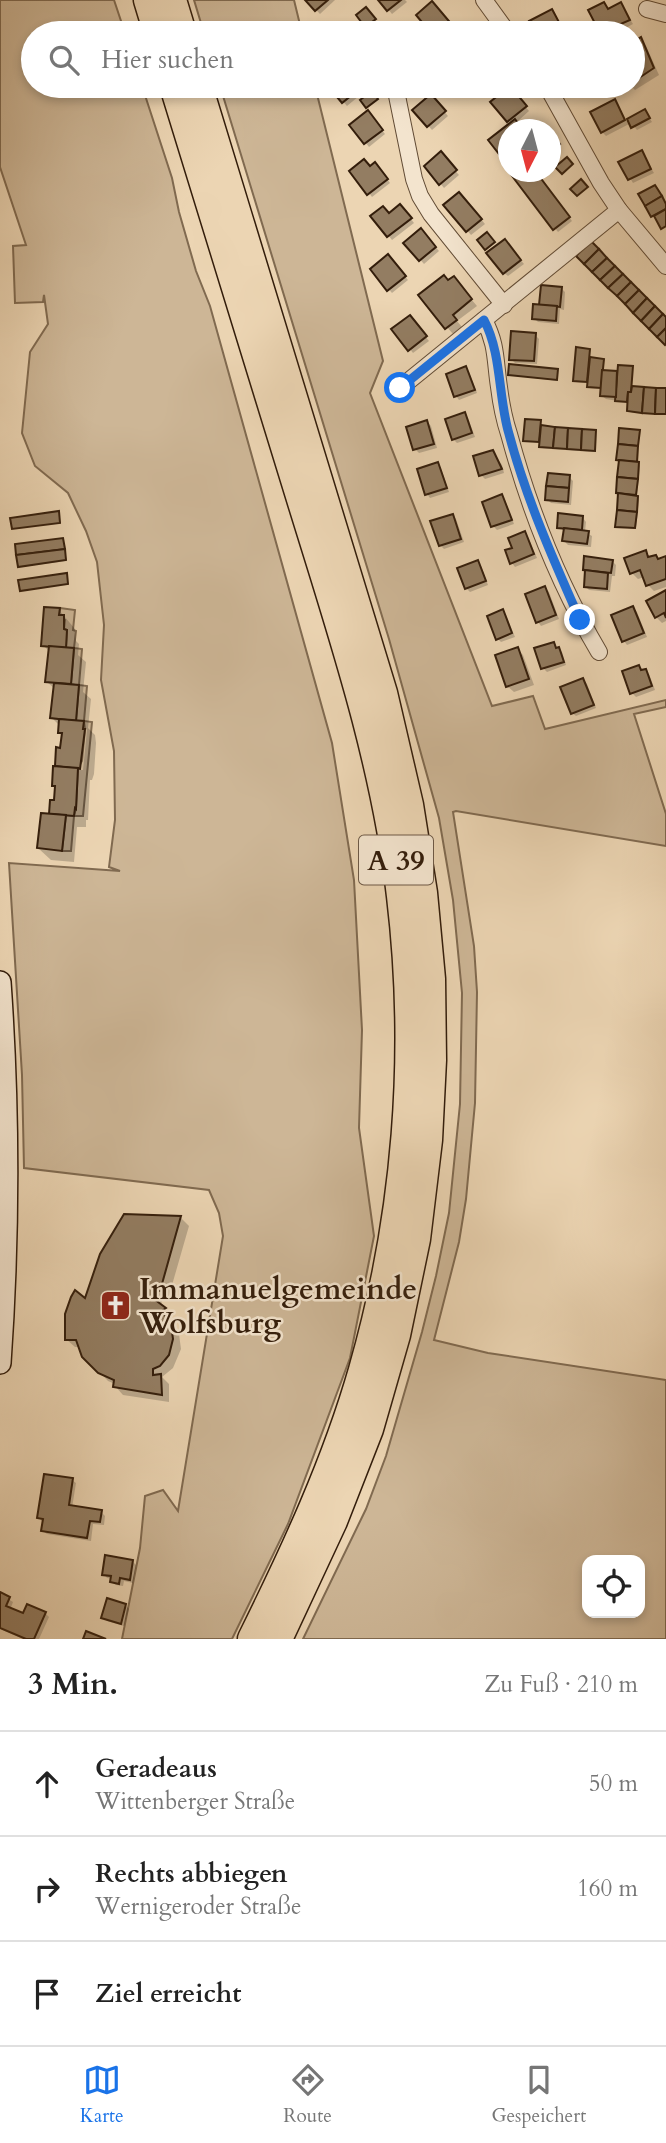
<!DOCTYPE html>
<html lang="de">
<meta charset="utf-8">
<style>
body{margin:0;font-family:Cardo,serif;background:#f6f6f6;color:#222}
.controls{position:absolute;right:21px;bottom:21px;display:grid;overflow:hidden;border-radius:14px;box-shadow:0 4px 10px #0003}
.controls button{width:63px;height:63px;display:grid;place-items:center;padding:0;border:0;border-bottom:2px solid #e0e0e0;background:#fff;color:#222;font:35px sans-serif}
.compass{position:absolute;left:498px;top:119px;width:63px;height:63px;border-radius:50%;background:#fff;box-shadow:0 4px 10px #0003;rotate:186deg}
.stop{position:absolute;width:21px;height:21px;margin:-16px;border:5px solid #1a73e8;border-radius:50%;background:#fff}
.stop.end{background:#1a73e8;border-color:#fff;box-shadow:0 2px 7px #0008}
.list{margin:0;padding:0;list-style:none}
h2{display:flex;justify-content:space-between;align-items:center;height:91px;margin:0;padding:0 28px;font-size:30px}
h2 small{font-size:23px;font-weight:400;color:#767676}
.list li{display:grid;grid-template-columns:46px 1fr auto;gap:21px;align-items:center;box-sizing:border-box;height:105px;padding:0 28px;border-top:2px solid #e0e0e0}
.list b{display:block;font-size:26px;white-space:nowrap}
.list p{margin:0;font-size:23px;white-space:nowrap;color:#767676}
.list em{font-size:23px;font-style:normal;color:#767676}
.icon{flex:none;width:38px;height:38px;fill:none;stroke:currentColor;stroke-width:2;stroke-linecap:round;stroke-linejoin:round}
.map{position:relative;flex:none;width:666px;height:1639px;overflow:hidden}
.search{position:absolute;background:#fff;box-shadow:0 4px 10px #0003;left:21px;right:21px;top:21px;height:77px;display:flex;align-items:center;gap:18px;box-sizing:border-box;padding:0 24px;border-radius:38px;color:#767676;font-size:26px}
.sheet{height:406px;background:#fff}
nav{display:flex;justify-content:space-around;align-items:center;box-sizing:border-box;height:98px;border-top:2px solid #e0e0e0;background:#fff;font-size:19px;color:#767676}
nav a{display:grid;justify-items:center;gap:4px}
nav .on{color:#1a73e8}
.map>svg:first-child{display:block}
.green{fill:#cdb696;stroke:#806a50;stroke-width:2;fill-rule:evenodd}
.shadow{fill:#0003;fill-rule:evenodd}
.building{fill:#937d62;stroke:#331d0b;stroke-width:2}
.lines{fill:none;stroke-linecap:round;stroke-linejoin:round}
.street-casing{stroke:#614b35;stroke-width:18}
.secondary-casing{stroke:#331d0b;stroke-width:24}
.highway-casing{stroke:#331d0b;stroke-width:31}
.street{stroke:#f3e4ce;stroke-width:16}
.secondary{stroke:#f3e4ce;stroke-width:21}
.highway{stroke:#ecd5b3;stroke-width:28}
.route{stroke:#1a73e8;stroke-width:9}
.labels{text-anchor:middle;stroke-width:5;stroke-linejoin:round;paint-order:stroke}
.shield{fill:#f3e4ce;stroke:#6d5946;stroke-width:2}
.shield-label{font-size:28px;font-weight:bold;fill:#331d0b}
.poi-label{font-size:30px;font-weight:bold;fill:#331d0b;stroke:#f3e4ce;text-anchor:start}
</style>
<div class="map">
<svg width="666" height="1639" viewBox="0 0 666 1639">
<rect width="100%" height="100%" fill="#ecd5b3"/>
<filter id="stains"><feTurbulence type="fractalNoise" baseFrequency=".00286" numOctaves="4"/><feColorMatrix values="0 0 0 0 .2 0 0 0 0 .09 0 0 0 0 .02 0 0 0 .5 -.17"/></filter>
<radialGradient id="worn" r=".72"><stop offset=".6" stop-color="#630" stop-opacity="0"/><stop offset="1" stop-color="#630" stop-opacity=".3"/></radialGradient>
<!-- green -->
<g class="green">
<path d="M0 0H114L125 33H33V86H142L172 178 179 212 196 271 210 306 332 743 354 880 362 1030 359 1128 374 1236 350 1358 288 1524 232 1639H122L140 1548 145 1496 163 1490 178 1511 223 1236 219 1213 209 1190 24 1168 22 1075 9 863 120 871 109 867 115 820 114 751 101 680 104 625 97 562 86 531 68 493 35 466 22 433 30 352 48 324 44 295 43 302 15 303 13 246 26 245 0 167Z"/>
<path d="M194 0H294L302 33H204Z"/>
<path d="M220 86H315L383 361 370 393 492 706 533 696 545 729 666 700V707L634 714 666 814V846L456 811 453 812 474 946 477 992 475 1103 466 1199 459 1242 434 1340 488 1353 666 1380V1639H303L366 1509 386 1456 422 1332 436 1276 449 1213 460 1104 462 993 453 900 439 818 389 639ZM587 1560H640V1613H587Z"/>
<path d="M60 608 75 610 73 630 76 631 74 648 82 649 79 685 87 686 84 721 92 722 83 816H74L71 851H62L66 815 74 816 76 808 78 768 82 761 85 729 84 722 76 721 79 686 71 684 74 649 66 648 67 630 64 629 65 620 63 619V615H59Z"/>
</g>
<!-- shadow -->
<g class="shadow">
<path d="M307 0H335L320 14Z"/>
<path d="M381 0H405L407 2 392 14Z"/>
<path d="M604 4 609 10 621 4 633 24 622 30 624 33H602L591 10Z"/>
<path d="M552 11 563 29 567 33H537L532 21Z"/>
<path d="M334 27 340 33H327Z"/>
<path d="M640 39 646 46 659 75 635 90 631 86 633 43Z"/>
<path d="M330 86H369L370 87 347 106Z"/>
<path d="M478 86H501L487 97Z"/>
<path d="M513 92 529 111 508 130V162L491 140 511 124 493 102Z"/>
<path d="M431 96 448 116 432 130 414 110Z"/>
<path d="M614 101 626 121 645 111 652 122 637 130 631 123 606 136 602 132Z"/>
<path d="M371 117 385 134 369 147 352 125Z"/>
<path d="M550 127 556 134 553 137 560 146 552 153 550 130H547Z"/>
<path d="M641 152 654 173 633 183 621 163Z"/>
<path d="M440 154 459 175 444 188 426 166Z"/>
<path d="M370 168H379L390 183 372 197 369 193Z"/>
<path d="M511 172H535L572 221 558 232Z"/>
<path d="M463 198 485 224 471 235 446 205Z"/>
<path d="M404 210 414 223 392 240 373 216 389 215Z"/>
<path d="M424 234 439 251 424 264 406 243Z"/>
<path d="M508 245 524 264 508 276 504 273Z"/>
<path d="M391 260 408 280 392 293 372 270Z"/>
<path d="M449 282 459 285 477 306 457 321 462 327 453 334 420 296Z"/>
<path d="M562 289 565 292 564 310 560 309 559 324 538 322 534 318 541 307Z"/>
<path d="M413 321 429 341 413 353 394 329Z"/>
<path d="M535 335 539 339 537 364 515 363 511 359Z"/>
<path d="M589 350 591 359 604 362 603 372 619 373 632 368V388L666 390V415L630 412 629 403 606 399 602 396 603 389 590 388 589 383 576 382 574 380Z"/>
<path d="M466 368 469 372 477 393 459 400 456 396Z"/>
<path d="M557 371 558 381 510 375Z"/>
<path d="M465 414 468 418 475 437 457 443 453 439Z"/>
<path d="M427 422 431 426 437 448 419 453 415 449Z"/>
<path d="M540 422 541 427 596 432V452L542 448 541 443 526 441 525 440Z"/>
<path d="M639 431 638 463 640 466 637 496 639 499 636 529 619 527 618 459Z"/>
<path d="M493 452 502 465 504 473 485 479 481 475Z"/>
<path d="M438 464 441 468 449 492 430 498 427 494Z"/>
<path d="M569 477 573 481 571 505 551 503 547 499Z"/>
<path d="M501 496 505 500 514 524 497 530 493 526 484 503Z"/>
<path d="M453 516 456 519 464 542 444 549 440 545Z"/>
<path d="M583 518 586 522 585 532 592 536 591 547 568 545 564 541 565 531 558 527Z"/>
<path d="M524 533 528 537 537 558 515 567 512 563 514 549Z"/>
<path d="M62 539 67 561 21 567 20 566Z"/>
<path d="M645 552 651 558 659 560 666 557V587L654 591 648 585 645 577 638 579 632 573Z"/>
<path d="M586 558 612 561 616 565 615 576H612L610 592 589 590 585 586Z"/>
<path d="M477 562 481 566 488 585 470 592 466 588Z"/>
<path d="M545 588 549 592 559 619 541 626 538 622Z"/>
<path d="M666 592V621L662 623 656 617Z"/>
<path d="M633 608 637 612 647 637 627 645 624 641Z"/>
<path d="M59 610 75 629 76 641 79 644 78 655 86 662 83 692 91 699 88 728 95 735 96 743 94 774 92 780H90L88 820H86V827H77L74 862 51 860 38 848 55 802 56 788 53 785 55 766 58 749 62 750 63 736 59 733 60 726 52 718 55 689 47 682 50 652 43 645ZM83 726 87 730 83 770H79Z"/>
<path d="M502 611 506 615 515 637 501 642 498 639Z"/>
<path d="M554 644 562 652 566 665 547 672 543 668Z"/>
<path d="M517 649 523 655 534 685 514 692 507 686Z"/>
<path d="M639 667 649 674 655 690 636 697 632 693 624 672Z"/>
<path d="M583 680 587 684 596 708 576 716 572 713Z"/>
<path d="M125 1216 181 1218 189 1226 168 1299H162L161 1307 172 1317 169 1320 179 1334 181 1349 173 1368 162 1377 169 1384V1402L123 1395 115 1386V1384L108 1381 84 1356 80 1347H75L66 1339 86 1301Z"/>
<path d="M72 1480 76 1483 72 1508 101 1512 105 1516 104 1525 93 1524 91 1541 47 1534 43 1531 44 1523 39 1518Z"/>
<path d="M132 1561 136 1565 133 1583 124 1581 123 1586 116 1585 112 1582 113 1579 107 1578 104 1574Z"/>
<path d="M0 1594 13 1602 10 1610 24 1616 45 1613 49 1617 39 1639H23L0 1629Z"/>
<path d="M125 1605 129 1609 124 1626 107 1621 103 1617Z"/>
</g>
<!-- building -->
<g class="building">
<path d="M305 0H328L315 11Z"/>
<path d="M378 0H401L387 11Z"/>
<path d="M432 1 459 33H431L416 15Z"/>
<path d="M604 2 608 9 621 2 630 20 600 33 588 10Z"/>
<path d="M366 7 376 19 365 27 356 15Z"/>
<path d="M552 9 561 26 547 33H535L529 21Z"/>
<path d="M641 37 654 68 633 82V42Z"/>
<path d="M328 86H363L342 103Z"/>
<path d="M510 86 527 106 507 122 490 102Z"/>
<path d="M372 91 378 99 366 108 360 100Z"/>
<path d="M431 94 446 111 427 127 412 110Z"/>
<path d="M615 99 625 120 601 133 590 112Z"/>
<path d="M645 109 650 118 631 128 627 119Z"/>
<path d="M368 110 383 130 364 144 349 125Z"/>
<path d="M515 119 523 130H508V161L506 163 488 140Z"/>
<path d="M553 135 560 144 550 152V137Z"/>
<path d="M642 150 651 169 628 180 618 162Z"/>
<path d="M441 151 457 170 439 185 424 166Z"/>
<path d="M567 157 573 164 562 174 555 167Z"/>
<path d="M364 159 370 166 375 162 388 179 367 195 349 171Z"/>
<path d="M509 172H536L570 217 553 230Z"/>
<path d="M581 179 588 187 577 196 570 189Z"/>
<path d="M655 185 662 196 645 206 638 194Z"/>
<path d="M459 192 482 219 466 232 443 205Z"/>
<path d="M662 196 666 204V209L651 217 645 206Z"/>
<path d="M400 204 412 218 387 237 370 216 383 206 389 213Z"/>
<path d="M666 209V226L661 229 654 216Z"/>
<path d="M421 228 436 247 419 261 403 243Z"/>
<path d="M487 232 495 242 485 250 477 240Z"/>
<path d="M505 239 521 260 503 274 486 253Z"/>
<path d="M591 241 599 249 584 264 576 256Z"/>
<path d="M599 249 607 258 592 272 584 264Z"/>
<path d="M388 254 406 276 387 291 370 269Z"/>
<path d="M607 258 615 266 600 280 592 272Z"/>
<path d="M615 266 623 274 608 288 600 280Z"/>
<path d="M623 274 631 282 617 296 608 288Z"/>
<path d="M444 275 448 280 454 276 472 299 453 315 457 320 445 329 418 295Z"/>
<path d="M631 282 639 290 625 304 617 296Z"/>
<path d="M541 285 562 287 560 307 539 305Z"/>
<path d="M639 290 647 298 633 313 625 304Z"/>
<path d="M647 298 655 306 641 321 633 313Z"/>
<path d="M533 304 557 306 556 321 532 319Z"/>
<path d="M655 306 663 314 649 329 641 321Z"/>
<path d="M663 314 666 317V328L657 337 649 329Z"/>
<path d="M410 315 427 336 408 351 391 329Z"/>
<path d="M666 328V344L665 345 657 337Z"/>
<path d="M511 331 536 333 534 361 509 360Z"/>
<path d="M576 347 590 349 587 382 573 381Z"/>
<path d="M590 357 604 359 601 388 587 387Z"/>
<path d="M509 364 558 369 557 380 508 375Z"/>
<path d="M618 365 633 366 631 392H628L627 402 615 401Z"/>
<path d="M466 366 475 390 454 397 446 374Z"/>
<path d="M602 370 617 371 616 397 600 396Z"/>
<path d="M632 386 644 387 642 413 627 411 628 392H631Z"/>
<path d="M644 387 656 388 655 414 642 413Z"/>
<path d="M656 388H666V414H655Z"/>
<path d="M465 412 472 433 452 440 445 419Z"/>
<path d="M525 419 541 420 539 442 523 441Z"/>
<path d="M427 420 434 444 413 450 406 427Z"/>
<path d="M541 425 555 427 553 448 539 447Z"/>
<path d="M555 427 568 428 567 449 553 448Z"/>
<path d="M568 428 582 429 581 450 567 449Z"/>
<path d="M619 428 640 430 638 446 618 444Z"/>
<path d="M582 429 596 430 595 451 581 450Z"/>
<path d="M618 444 638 446 637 462 616 460Z"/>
<path d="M493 450 502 469 479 476 473 456Z"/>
<path d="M619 460 639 462 638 479 617 477Z"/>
<path d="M438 462 447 488 425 495 417 469Z"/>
<path d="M548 473 570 475 569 488 546 486Z"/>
<path d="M617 477 638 479 636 495 616 493Z"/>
<path d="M546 486 569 488 568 502 545 500Z"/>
<path d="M618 493 638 496 637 512 617 510Z"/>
<path d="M502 494 512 520 491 527 482 502Z"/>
<path d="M617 510 637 512 635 528 615 527Z"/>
<path d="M59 511 60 523 12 529 10 518Z"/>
<path d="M558 513 583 516 582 530 557 528Z"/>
<path d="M453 514 461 539 439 546 430 521Z"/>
<path d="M564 528 589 531 587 544 562 541Z"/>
<path d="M525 531 534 554 510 564 505 550 512 548 508 538Z"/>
<path d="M63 538 65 549 16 555 15 544Z"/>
<path d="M65 549 66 560 18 567 16 555Z"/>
<path d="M646 550 648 557 656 555 658 559 666 556V579L646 586 640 570 630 574 624 558Z"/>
<path d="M584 556 613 560 611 573 583 570Z"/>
<path d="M478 560 486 581 465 589 457 568Z"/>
<path d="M585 570 608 573 607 589 584 587Z"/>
<path d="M67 573 68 584 20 591 18 580Z"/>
<path d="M545 586 556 615 536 623 525 594Z"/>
<path d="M666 590V618L664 613 655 618 646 601Z"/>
<path d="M633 606 644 633 622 642 611 615Z"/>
<path d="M44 607 60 608 59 615H64V629L67 630 66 648 41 646Z"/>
<path d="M503 609 512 633 496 640 487 616Z"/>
<path d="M554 642 556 648 559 647 564 662 541 669 534 648Z"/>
<path d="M49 646 74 648 71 684 45 682Z"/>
<path d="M518 647 529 679 506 687 495 655Z"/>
<path d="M639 665 641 670 646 669 652 686 630 694 622 671Z"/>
<path d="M583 678 594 705 571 714 560 687Z"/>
<path d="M54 683 79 685 76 721 50 718Z"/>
<path d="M59 719 84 721 83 729H85L80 769 55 766 56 747 60 748 62 733H58Z"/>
<path d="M53 766 78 768 76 809 75 808 74 816 49 814 50 800H54L55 786H52Z"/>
<path d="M41 813 66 815 62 851 37 848Z"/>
<path d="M124 1214 181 1216 160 1291H154V1299L166 1308 162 1311 171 1324 173 1339 169 1355 160 1366 153 1369V1375L161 1374 162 1395 113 1387 114 1380 98 1373 82 1357 76 1340H65V1314L71 1297 75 1290 85 1298 100 1254Z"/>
<path d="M44 1474 73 1478 69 1505 102 1510 100 1522 90 1521 87 1538 41 1531 43 1519 37 1518Z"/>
<path d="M105 1555 133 1560 130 1580 120 1578 119 1584 110 1582 111 1576 102 1575Z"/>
<path d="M0 1592 10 1597 6 1606 23 1613 27 1604 46 1612 34 1639H26L0 1628Z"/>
<path d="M107 1598 126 1604 121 1624 101 1618Z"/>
<path d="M86 1631 106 1639H83Z"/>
</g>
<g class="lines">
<defs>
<g id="street">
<path d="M484 0 508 33"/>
<path d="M647 9 666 14"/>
<path d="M395 86 414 179 420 196 431 214 504 305"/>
<path d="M547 86 601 183 619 210 666 266"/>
<path d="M484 320C497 344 495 361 499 387 501 403 504 419 509 434 529 508 560 586 599 652"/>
<path d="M400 388 619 210"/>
</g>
<path id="secondary" d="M0 982C9 1109 9 1236 0 1363"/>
<g id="highway">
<path d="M148 0 158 33"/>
<path d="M172 0 182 33"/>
<path d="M174 86C218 228 262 370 305 512 344 638 386 765 401 896 420 1055 407 1217 363 1370 336 1464 295 1552 252 1639"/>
<path d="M198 86 383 693 409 805 423 893 431 979 432 1060 428 1140 416 1239 396 1335 369 1429 333 1521 278 1639"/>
</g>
</defs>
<!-- street casing -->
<use href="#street" class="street-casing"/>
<!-- secondary casing -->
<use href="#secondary" class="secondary-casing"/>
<!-- highway casing -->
<use href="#highway" class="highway-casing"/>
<!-- street -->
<use href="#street" class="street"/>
<!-- secondary -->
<use href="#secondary" class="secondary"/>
<!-- highway -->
<use href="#highway" class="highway"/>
</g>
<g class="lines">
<!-- route -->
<path class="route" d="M400 388 484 320C502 354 498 397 509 434 526 498 553 559 580 620"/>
</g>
<!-- icons -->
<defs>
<symbol id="church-square" viewBox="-11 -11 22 22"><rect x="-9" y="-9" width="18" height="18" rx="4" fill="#8f2418" stroke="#f3e4ce"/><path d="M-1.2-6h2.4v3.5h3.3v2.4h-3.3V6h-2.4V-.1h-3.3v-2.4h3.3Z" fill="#fff"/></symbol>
</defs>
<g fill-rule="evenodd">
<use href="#church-square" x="98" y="1288" width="35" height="35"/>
</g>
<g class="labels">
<!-- shield labels -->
<rect class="shield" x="359" y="835.5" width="74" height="49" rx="5"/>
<g class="shield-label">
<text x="396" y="870">A 39</text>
</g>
<!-- poi labels -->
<g class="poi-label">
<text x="139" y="1299">Immanuelgemeinde<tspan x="139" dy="34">Wolfsburg</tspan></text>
</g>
</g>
<rect width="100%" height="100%" filter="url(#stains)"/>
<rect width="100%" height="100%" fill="url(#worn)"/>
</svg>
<div class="controls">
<button><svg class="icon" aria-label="locate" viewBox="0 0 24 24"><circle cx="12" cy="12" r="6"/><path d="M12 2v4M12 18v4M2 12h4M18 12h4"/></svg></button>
</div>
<svg class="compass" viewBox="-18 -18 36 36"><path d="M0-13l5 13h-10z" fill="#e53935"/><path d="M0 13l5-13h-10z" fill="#767676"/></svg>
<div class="stop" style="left:400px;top:388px"></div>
<div class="stop end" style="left:580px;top:620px"></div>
<div class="search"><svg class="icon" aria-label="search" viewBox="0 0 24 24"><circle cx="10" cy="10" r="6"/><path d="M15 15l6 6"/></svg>Hier suchen</div>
</div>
<section class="sheet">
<h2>3 Min.<small>Zu Fuß · 210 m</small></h2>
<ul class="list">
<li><svg class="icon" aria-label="ahead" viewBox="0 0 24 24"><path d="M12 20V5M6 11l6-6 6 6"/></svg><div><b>Geradeaus</b><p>Wittenberger Straße</p></div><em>50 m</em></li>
<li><svg class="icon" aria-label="right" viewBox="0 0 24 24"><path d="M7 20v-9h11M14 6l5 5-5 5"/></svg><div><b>Rechts abbiegen</b><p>Wernigeroder Straße</p></div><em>160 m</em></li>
<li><svg class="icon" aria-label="arrive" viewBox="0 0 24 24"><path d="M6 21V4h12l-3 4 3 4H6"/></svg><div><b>Ziel erreicht</b></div></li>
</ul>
</section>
<nav>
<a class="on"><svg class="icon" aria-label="map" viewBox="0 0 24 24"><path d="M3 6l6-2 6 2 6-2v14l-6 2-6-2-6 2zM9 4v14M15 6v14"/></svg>Karte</a>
<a><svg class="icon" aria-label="directions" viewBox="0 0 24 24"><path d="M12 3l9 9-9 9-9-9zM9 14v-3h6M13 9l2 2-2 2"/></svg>Route</a>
<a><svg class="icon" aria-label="saved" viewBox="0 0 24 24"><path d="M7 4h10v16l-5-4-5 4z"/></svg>Gespeichert</a>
</nav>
